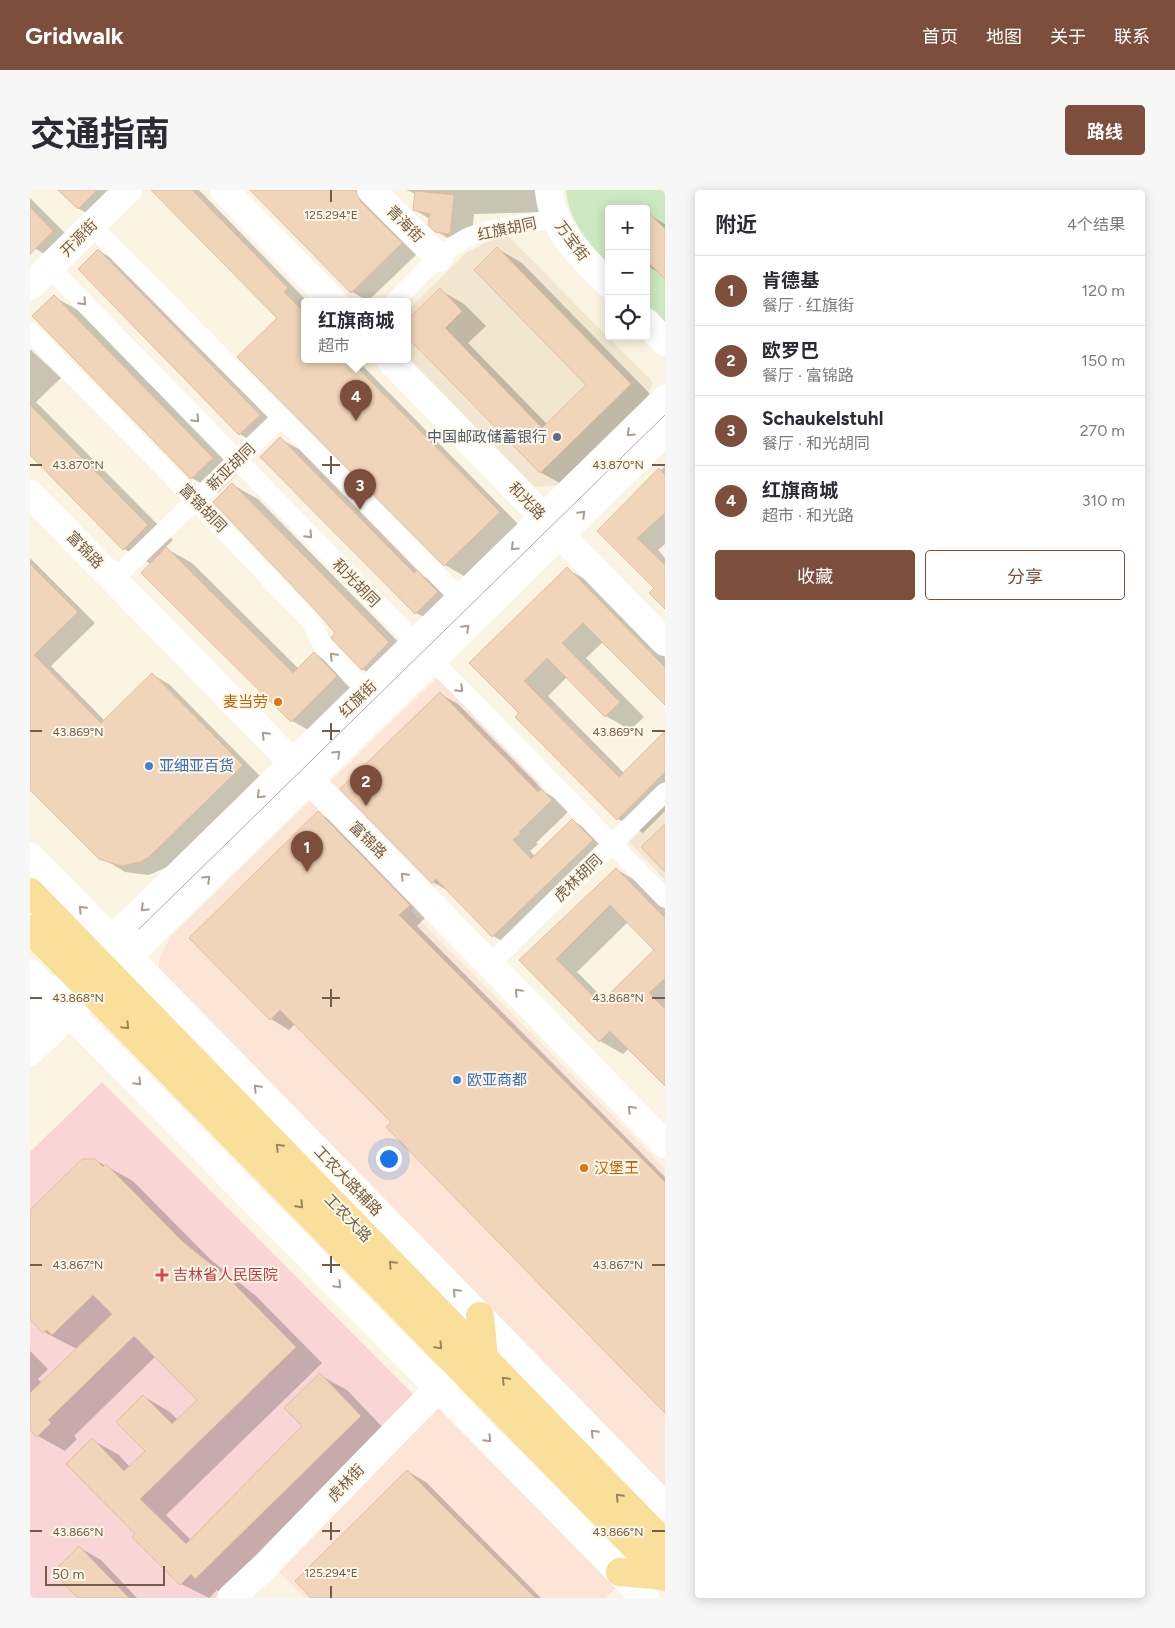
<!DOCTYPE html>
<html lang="zh">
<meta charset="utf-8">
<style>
body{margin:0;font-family:Figtree,"Noto Sans SC",sans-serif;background:#f7f7f7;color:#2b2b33}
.controls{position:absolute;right:15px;top:15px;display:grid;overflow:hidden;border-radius:5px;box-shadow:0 2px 12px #0003}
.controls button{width:45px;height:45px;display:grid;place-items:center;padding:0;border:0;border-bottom:1px solid #e1e1e2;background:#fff;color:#2b2b33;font:25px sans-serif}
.scale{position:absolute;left:15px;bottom:12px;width:120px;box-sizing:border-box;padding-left:5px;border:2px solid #735c49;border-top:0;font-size:14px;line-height:18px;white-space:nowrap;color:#735c49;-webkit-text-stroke:4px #fff8e8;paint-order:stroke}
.you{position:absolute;left:358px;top:968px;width:18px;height:18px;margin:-12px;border:4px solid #fff;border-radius:50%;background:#1a73e8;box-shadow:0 0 0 8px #1a73e833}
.badge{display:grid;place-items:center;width:32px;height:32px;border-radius:50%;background:#7e4e3c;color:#fff;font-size:16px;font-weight:700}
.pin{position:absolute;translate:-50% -41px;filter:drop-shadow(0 1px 2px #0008)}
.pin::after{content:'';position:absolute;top:26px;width:18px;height:15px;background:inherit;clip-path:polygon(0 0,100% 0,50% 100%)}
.popup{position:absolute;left:271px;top:108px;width:110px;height:65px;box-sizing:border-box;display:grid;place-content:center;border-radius:5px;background:#fff;filter:drop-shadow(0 1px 4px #0005);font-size:16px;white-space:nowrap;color:#7c7c81}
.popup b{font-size:19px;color:#2b2b33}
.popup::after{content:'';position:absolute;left:50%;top:100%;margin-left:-10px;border:10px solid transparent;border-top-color:#fff}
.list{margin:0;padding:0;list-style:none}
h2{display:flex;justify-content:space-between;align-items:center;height:65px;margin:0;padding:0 20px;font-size:21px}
h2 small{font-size:16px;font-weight:400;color:#7c7c81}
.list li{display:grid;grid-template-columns:32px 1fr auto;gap:15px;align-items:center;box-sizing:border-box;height:70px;padding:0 20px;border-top:1px solid #e1e1e2}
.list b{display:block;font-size:19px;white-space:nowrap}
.list p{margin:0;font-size:16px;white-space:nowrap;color:#7c7c81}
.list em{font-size:16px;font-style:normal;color:#7c7c81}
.actions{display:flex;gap:10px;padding:15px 20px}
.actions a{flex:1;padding:11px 0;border:1px solid #7e4e3c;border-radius:5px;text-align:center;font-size:18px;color:#7e4e3c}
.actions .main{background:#7e4e3c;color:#fff}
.icon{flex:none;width:28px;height:28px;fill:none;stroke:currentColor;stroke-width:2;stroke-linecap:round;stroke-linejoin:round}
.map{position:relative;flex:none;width:635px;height:1408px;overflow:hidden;border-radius:5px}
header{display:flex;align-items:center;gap:30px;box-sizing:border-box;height:70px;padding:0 25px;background:#7e4e3c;color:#fff}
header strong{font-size:24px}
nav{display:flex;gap:28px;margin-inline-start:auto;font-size:18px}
.intro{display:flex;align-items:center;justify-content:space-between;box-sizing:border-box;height:120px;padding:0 30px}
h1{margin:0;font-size:35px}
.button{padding:12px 22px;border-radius:5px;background:#7e4e3c;color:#fff;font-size:18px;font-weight:700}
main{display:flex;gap:30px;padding:0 30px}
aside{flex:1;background:#fff;border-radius:5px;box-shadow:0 2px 12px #0003}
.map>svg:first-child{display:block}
.residential{fill:#f3e6d0}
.commercial{fill:#fce4d6}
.medical{fill:#f9d5d6}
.green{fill:#cde9c1}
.shadow{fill:#0003;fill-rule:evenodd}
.building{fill:#f1d5ba;stroke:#e3bd9b;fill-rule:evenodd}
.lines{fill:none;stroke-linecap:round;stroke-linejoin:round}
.street{stroke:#fff;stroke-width:19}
.secondary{stroke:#fff;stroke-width:28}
.primary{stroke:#fadf9b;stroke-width:28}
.tram{stroke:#b7a1c4;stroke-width:1}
.oneway{stroke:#ab9d92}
.oneway2{stroke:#9c8362}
.ticks{fill:none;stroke:#735c49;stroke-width:2}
.service-dot{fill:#5c6f8a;stroke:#fff8e8;stroke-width:2}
.food-dot{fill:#e8710a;stroke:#fff8e8;stroke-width:2}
.shop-dot{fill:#3f7fe0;stroke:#fff8e8;stroke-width:2}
.health-dot{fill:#e0444e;stroke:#fff8e8;stroke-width:2}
.labels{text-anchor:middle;stroke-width:4;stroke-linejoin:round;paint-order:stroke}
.street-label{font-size:15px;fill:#735c49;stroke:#fff8e8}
.service-label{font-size:15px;fill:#4e5e75;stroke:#fff8e8;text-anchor:end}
.food-label{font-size:15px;fill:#c56008;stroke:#fff8e8;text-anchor:end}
.shop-label{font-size:15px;fill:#366cbe;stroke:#fff8e8;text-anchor:start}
.health-label{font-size:15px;fill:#be3a42;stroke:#fff8e8;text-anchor:start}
.ticks-label{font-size:12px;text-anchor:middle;fill:#735c49;stroke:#fff8e8;stroke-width:4;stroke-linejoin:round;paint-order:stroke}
</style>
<header>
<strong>Gridwalk</strong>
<nav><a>首页</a><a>地图</a><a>关于</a><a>联系</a></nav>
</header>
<div class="intro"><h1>交通指南</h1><a class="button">路线</a></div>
<main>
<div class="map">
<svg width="635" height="1408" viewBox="0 0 635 1408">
<rect width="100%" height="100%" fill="#fcf4e2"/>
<!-- residential -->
<g class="residential">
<path d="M478 46 623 192 614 213 529 295 505 297 377 167V121L436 63 459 51Z"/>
<path d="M635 617V690L599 652Z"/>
</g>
<!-- commercial -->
<g class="commercial">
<path d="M408 487 511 592 381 721 635 979V1300L129 779V769L140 747Z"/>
<path d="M408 1211 588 1396 575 1408H275L244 1377Z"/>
</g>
<!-- medical -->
<path class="medical" d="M72 892 387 1208 185 1408H0V962Z"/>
<!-- green -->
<path class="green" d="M536 0H635V134L616 114V19H579V75C558 53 539 31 536 0Z"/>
<!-- shadow -->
<g class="shadow">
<path d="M34 0H90L63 27 48 18Z"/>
<path d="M130 0H169L276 110 272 114 275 116V170H327L488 334 434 386 415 375 209 167 249 128Z"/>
<path d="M221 0H333L388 63 338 111 322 102Z"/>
<path d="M376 0H515V22L444 24 441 55 428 54 406 41 400 29 385 20 386 4Z"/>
<path d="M0 8 48 56 30 74 0 55Z"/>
<path d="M621 26 635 34V87L627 79 626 81 616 75V30Z"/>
<path d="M468 59 492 73 625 209 535 296 510 282 377 145 410 100 434 114 456 136 438 153 517 234 558 195Z"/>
<path d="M69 61 87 71 248 236 228 255 210 244 49 79Z"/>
<path d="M24 107 50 121 208 283 188 303 162 288 4 126Z"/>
<path d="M0 159 31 188 6 212 143 350 135 358 162 373 269 479 284 464 310 478 331 501 288 545 262 531 121 374 94 359 0 264Z"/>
<path d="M250 249 269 259 393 386 405 392 426 413 405 433 386 423Z"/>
<path d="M635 276V354L628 360 635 368V417L626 398 569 341Z"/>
<path d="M203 295 228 309 384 468 358 493 332 479 290 423Z"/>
<path d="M0 368 65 433 21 476 75 531 122 484 140 495 230 586 137 677 119 685 95 682 77 671 0 599Z"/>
<path d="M537 379 562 393 635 467V514L573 452 556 468 614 527 600 540 576 526 537 487 518 506 594 583 635 543V621L613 643 588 629 441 473Z"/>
<path d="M410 504 428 514 516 603 530 611 539 621 506 653 508 654 500 661 505 666 542 631 561 641 580 661 481 756 463 746 421 703 403 692 312 599Z"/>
<path d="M288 623 306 633 397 726 387 736 635 987V1221L362 932 265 834 259 840 241 829 160 748Z"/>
<path d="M586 679 608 692 635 719V894L599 858 593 864 570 851 491 770ZM598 732 626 760 575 810 547 782Z"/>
<path d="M65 970 103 991 180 1069 226 1106 292 1173 136 1325 161 1350 274 1236 290 1185 317 1200 357 1242 193 1404 187 1400 179 1408 151 1394 107 1344 62 1250 89 1265 100 1277 116 1261 113 1206 140 1222 148 1230 169 1210 126 1166 44 1246 47 1249 35 1261 8 1246 0 1238V1161L18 1179 8 1189 12 1193 47 1159 14 1142 1 1129 0 1130V1022Z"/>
<path d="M377 1281 396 1292 511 1408H283Z"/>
<path d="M50 1358 71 1370 107 1408H49Z"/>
</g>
<!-- building -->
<g class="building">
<path d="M28 0H67L48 19Z"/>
<path d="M121 0H162L258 98 254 102 275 123V170H320L470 322 414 376 207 167 247 128Z"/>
<path d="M220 0H326L330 11 372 53 321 103Z"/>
<path d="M385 1 424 5 420 44 405 42 398 35 400 24 383 20Z"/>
<path d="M0 17 23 41 0 64Z"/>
<path d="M616 20 635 39V89L616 70Z"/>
<path d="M467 57 601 194 510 283 377 147V130L410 98 432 121 415 138 512 238 556 195 444 80Z"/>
<path d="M68 59 230 225 209 245 48 79Z"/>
<path d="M24 105 183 268 161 289 2 126Z"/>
<path d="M0 215 118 335 93 360 0 265Z"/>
<path d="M250 247 384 383 387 380 408 402 385 424 230 267Z"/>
<path d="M629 278 635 285V323L607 348 635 375V419L619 403 624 398 567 341Z"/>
<path d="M202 293 359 452 332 480 301 448 305 443 289 424 183 312Z"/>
<path d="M136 357 263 483 284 462 307 486 261 532 111 383Z"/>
<path d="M0 374 48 422 4 465 71 533 122 483 213 575 119 667 110 672 91 676 69 669 0 600Z"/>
<path d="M537 377 635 477V515L553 433 532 453 590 512 575 527 517 468 494 491 589 587 635 541V582L587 630 485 527 489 523 439 473Z"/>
<path d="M410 502 508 602 511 599 522 610 489 642 491 643 483 650 501 669 542 629 563 650 462 747 406 689 402 693 310 599Z"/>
<path d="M288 621 380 715 369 725 635 992V1223L356 937 361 932 250 820 240 830 159 748Z"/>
<path d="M635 634V682L611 657Z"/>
<path d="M586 678 635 728V788L619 803 635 819V896L580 841 569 852 489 770ZM580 715 624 760 570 813 526 769Z"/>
<path d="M52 969H65L73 977 76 974 153 1052 199 1089 266 1157 110 1309 156 1354 272 1236 254 1218 290 1183 331 1226 165 1389 161 1384 150 1395 102 1347 105 1344 36 1274 62 1248 94 1281 115 1261 86 1232 113 1205 142 1234 167 1210 104 1146 18 1230 21 1233 7 1247 0 1240V1203L82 1124 63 1105 22 1145 17 1140 13 1143 0 1129V1020Z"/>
<path d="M377 1280 505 1408H281L265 1391Z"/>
<path d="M49 1356 99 1408H48L23 1382Z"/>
</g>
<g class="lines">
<!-- street -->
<g class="street">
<path d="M61 35 431 409"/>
<path d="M19 77 635 708"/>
<path d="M364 112C388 89 410 60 441 46 459 38 502 33 525 29"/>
<path d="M0 142 166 311 281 432 292 454 336 501"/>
<path d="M84 389 252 227"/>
<path d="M460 774 635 602"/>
</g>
<!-- secondary -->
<g class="secondary">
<path d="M194 0 304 112"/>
<path d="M341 0 409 68"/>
<path d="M519 0C522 41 551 66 579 94"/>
<path d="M0 96 98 0"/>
<path d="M616 132 635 152"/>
<path d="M360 170 635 452"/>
<path d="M0 304 635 954"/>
<path d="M0 666 635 1316"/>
<path d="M0 783 615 1408"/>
<path d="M0 830 635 209"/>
<path d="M0 862 635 242"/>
<path d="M201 1408 235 1376 421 1185"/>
</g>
<!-- primary -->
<g class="primary">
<path d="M0 702 635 1354"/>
<path d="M0 739 635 1387"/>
<path d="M450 1126 454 1168"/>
<path d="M590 1382 634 1386"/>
</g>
<!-- tram -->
<path class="tram" d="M109 739 635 225"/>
</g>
<!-- one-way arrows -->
<defs><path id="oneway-chevron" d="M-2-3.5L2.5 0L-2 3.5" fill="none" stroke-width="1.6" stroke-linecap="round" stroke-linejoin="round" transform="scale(1.25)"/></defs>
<g class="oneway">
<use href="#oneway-chevron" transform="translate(53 112) rotate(46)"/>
<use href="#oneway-chevron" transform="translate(166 229) rotate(46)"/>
<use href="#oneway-chevron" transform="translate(600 243) rotate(136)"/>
<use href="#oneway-chevron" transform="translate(552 324) rotate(-45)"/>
<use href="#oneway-chevron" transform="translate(279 345) rotate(46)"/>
<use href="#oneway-chevron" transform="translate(484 357) rotate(136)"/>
<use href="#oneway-chevron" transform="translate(436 438) rotate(-45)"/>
<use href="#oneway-chevron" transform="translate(303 466) rotate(-134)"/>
<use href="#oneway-chevron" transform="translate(430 499) rotate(45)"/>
<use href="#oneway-chevron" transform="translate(235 545) rotate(-134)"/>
<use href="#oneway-chevron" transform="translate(307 564) rotate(-44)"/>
<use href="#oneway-chevron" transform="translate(230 605) rotate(136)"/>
<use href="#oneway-chevron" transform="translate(374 686) rotate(-135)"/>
<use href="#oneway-chevron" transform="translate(177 689) rotate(-44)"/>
<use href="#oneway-chevron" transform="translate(114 718) rotate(136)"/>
<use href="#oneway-chevron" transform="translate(52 719) rotate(-134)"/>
<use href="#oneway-chevron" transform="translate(488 802) rotate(-134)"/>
<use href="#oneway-chevron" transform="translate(108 892) rotate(46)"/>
<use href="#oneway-chevron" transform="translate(227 898) rotate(-134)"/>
<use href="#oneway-chevron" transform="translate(601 919) rotate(-134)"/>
<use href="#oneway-chevron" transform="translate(308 1095) rotate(46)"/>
<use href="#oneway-chevron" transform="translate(426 1102) rotate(-134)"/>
<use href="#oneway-chevron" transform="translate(564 1243) rotate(-134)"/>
<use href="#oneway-chevron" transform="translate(458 1249) rotate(46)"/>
</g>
<g class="oneway2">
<use href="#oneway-chevron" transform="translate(96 836) rotate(46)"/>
<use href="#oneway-chevron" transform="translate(249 957) rotate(-134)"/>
<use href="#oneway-chevron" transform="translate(270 1015) rotate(46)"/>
<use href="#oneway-chevron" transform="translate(362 1074) rotate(-134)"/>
<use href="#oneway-chevron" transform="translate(409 1156) rotate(46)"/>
<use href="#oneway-chevron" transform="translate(475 1190) rotate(-134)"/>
<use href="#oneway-chevron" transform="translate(589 1307) rotate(-134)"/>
</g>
<!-- ticks -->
<path class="ticks" d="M301 0V12M301 266V284M0 275H12M292 275H310M622 275H635M301 533V550M0 541H12M292 541H310M622 541H635M301 799V817M0 808H12M292 808H310M622 808H635M301 1066V1083M0 1075H12M292 1075H310M622 1075H635M301 1332V1350M0 1341H12M292 1341H310M622 1341H635M301 1396V1408"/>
<!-- markers -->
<circle class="service-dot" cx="527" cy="247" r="5"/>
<g class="food-dot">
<circle cx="248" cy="512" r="5"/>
<circle cx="554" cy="978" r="5"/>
</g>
<g class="shop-dot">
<circle cx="119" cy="576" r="5"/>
<circle cx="427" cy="890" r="5"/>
</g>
<path class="health-dot" d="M129.5 1077.5h5v5h5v5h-5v5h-5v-5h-5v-5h5z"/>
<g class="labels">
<!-- street labels -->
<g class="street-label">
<text transform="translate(375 34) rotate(45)" y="5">青海街</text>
<text transform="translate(477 39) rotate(-12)" y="5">红旗胡同</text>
<text transform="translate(49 48) rotate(-45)" y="5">开源街</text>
<text transform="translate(542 51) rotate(53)" y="5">万宝街</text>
<text transform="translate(201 277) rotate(-44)" y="5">新亚胡同</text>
<text transform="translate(497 311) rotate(46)" y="5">和光路</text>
<text transform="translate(173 318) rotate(46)" y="5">富锦胡同</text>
<text transform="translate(55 360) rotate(46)" y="5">富锦路</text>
<text transform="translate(326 393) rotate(46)" y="5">和光胡同</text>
<text transform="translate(328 509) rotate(-44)" y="5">红旗街</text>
<text transform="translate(338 650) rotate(45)" y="5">富锦路</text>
<text transform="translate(548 688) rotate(-44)" y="5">虎林胡同</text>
<text transform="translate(318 991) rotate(46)" y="5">工农大路辅路</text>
<text transform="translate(318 1028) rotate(46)" y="5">工农大路</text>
<text transform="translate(316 1293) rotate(-46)" y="5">虎林街</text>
</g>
<!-- service labels -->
<g class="service-label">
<text x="517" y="252">中国邮政储蓄银行</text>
</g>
<!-- food labels -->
<g class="food-label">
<text x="238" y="517">麦当劳</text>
<text x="564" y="983" text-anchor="start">汉堡王</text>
</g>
<!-- shop labels -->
<g class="shop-label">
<text x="129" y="581">亚细亚百货</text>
<text x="437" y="895">欧亚商都</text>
</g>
<!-- health labels -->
<g class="health-label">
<text x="143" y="1090">吉林省人民医院</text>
</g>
</g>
<g class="ticks-label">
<text x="301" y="29">125.294°E</text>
<text x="48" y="279">43.870°N</text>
<text x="588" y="279">43.870°N</text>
<text x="48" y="546">43.869°N</text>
<text x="588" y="546">43.869°N</text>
<text x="48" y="812">43.868°N</text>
<text x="588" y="812">43.868°N</text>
<text x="48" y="1079">43.867°N</text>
<text x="588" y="1079">43.867°N</text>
<text x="48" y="1346">43.866°N</text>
<text x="588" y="1346">43.866°N</text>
<text x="301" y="1387">125.294°E</text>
</g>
</svg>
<div class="controls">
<button>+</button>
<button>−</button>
<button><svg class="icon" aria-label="locate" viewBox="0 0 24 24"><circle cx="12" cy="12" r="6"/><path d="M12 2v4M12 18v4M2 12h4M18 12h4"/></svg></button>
</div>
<div class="scale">50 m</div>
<div class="you"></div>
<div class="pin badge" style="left:277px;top:682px">1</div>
<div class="pin badge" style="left:336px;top:616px">2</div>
<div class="pin badge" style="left:330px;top:320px">3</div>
<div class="pin badge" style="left:326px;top:231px">4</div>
<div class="popup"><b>红旗商城</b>超市</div>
</div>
<aside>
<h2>附近<small>4个结果</small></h2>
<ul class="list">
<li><span class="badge">1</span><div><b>肯德基</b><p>餐厅 · 红旗街</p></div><em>120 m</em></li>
<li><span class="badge">2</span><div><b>欧罗巴</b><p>餐厅 · 富锦路</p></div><em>150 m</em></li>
<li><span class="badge">3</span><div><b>Schaukelstuhl</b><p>餐厅 · 和光胡同</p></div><em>270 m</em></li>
<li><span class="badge">4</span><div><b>红旗商城</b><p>超市 · 和光路</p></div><em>310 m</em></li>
</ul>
<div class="actions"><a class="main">收藏</a><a>分享</a></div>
</aside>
</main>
